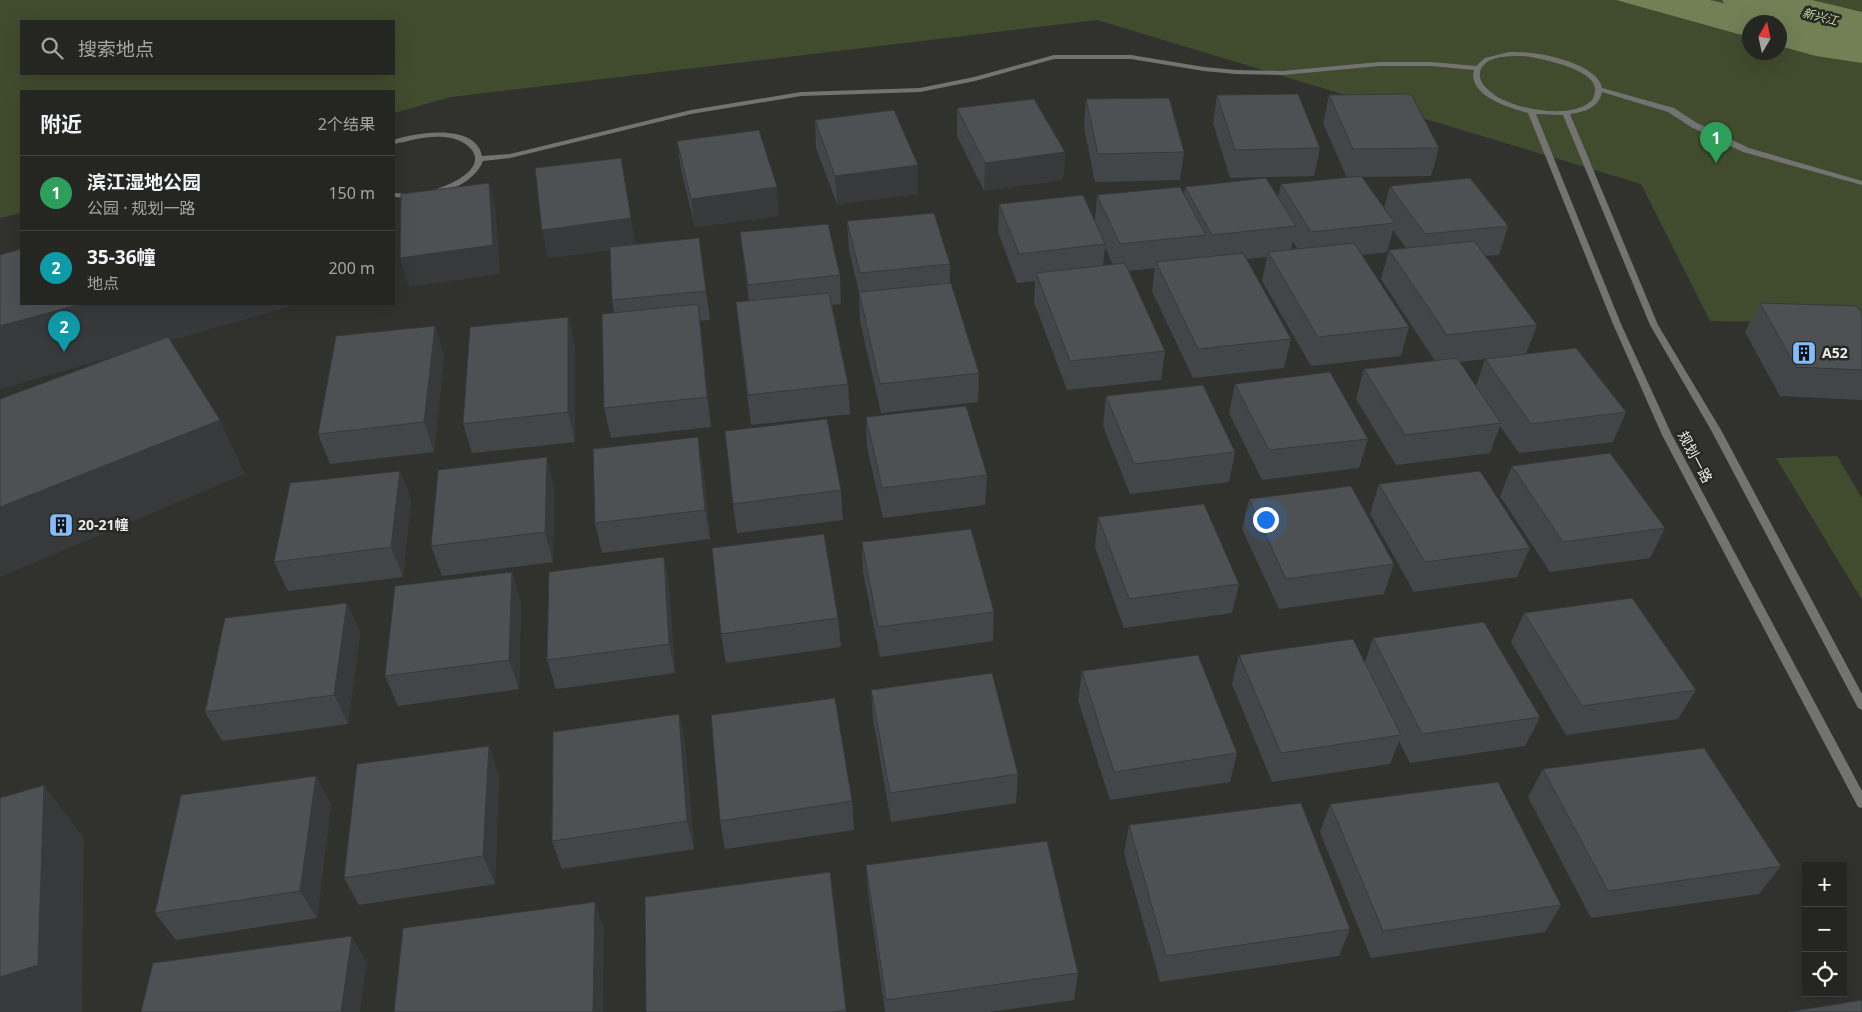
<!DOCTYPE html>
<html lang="zh">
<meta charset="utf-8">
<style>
body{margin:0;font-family:"Noto Sans","Noto Sans SC",sans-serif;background:#2d2e2a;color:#f1f3f6}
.controls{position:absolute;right:15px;bottom:15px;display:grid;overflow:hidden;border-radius:0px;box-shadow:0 5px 20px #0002}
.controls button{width:45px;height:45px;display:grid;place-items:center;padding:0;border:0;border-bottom:1px solid #424340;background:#252622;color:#f1f3f6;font:25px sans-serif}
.compass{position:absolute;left:1742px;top:15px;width:45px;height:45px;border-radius:50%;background:#252622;box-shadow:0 5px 20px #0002;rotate:9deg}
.you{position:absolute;left:1265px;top:519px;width:18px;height:18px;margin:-12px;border:4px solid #fff;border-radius:50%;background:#1a73e8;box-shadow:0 0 0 8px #1a73e833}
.badge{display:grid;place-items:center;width:32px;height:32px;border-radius:50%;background:#1a73e8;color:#fff;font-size:16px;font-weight:700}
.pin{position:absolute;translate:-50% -41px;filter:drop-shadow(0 1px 2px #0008)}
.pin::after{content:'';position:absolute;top:26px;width:18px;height:15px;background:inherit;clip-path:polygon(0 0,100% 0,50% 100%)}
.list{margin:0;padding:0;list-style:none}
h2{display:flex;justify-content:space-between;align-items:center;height:65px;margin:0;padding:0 20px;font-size:21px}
h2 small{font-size:16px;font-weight:400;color:#a3a5a5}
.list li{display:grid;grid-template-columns:32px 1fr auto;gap:15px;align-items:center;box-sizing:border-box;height:75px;padding:0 20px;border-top:1px solid #424340}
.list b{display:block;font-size:19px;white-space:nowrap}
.list p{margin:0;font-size:16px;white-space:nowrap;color:#a3a5a5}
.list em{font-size:16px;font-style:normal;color:#a3a5a5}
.icon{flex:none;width:28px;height:28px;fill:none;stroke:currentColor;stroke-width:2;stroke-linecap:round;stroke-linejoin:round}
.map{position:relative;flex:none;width:1862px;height:1012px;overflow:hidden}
.search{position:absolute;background:#252622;box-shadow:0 5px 20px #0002;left:20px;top:20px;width:375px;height:55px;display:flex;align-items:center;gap:12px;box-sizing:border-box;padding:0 18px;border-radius:0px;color:#a3a5a5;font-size:19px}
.panel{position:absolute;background:#252622;box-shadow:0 5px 20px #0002;left:20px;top:90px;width:375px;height:215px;border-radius:0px}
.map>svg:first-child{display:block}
.green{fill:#414b2e;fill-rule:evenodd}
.water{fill:#718055}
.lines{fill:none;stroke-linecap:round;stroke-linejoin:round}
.river{fill:#718055;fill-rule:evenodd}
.street{fill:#737472;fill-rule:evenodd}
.wall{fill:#434648;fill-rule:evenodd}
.shaded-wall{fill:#37393b}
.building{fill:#4e5154;stroke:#37393b}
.labels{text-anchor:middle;stroke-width:5;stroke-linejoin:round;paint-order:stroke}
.far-water-label{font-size:12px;font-style:italic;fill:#c5de98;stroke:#272825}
.poi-label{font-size:14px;font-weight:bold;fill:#ebece9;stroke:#272825;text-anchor:start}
.street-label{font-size:14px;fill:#ebece9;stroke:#272825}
</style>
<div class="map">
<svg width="1862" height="1012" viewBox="0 0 1862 1012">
<rect width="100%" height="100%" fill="#31322e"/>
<!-- green -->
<g class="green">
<path d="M0 0H1862V323L1710 321 1641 184 1097 20 451 97 394 113V91H21V213L0 218ZM21 21H394V74H21ZM1750 22H1780V52H1750Z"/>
<path d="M1837 456 1862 498V600L1776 458Z"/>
</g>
<!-- water -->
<path class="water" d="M1616 0H1710L1766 13 1862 22V63L1816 56 1780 46V22H1750L1749 37Z"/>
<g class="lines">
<!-- river -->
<path class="river" d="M1722 0H1812L1862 12V44L1730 11Z"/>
<!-- street -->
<g class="street">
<path d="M1509 52C1533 51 1578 59 1596 77 1599 80 1601 84 1602 88L1674 108 1697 123 1749 148 1862 181V185L1743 152 1691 127 1668 112 1602 92C1599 108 1584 112 1570 114L1658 325 1721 430 1862 694V710L1858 708 1711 430 1650 325 1563 115 1536 114 1621 324 1672 435 1862 791V808L1858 807 1662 435 1613 324 1528 113C1510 108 1467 96 1474 70L1431 66H1379L1283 75 1236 74 1204 71 1131 59H1054L975 81 920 92 801 96 691 114 510 158 483 161C475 180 455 189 436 194L432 192 433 190C448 186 488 169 471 149 466 143 459 140 451 138 431 134 413 140 394 144V140C416 132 476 123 482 156L510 154 691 110 801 92 920 88 974 77 1054 55H1131L1204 67 1236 70 1283 71 1379 62H1431L1476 66 1485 58ZM1524 56C1539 58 1598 69 1595 91 1594 95 1594 99 1591 101 1571 120 1516 109 1496 96 1488 90 1478 83 1480 72 1484 55 1511 56 1524 56Z"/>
<path d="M394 193 412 194 416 196 412 198 394 197Z"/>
</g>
</g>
<!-- wall -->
<g class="wall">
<path d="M1217 95 1320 148 1314 176 1230 178 1213 123Z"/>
<path d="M1329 95 1439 148 1431 176 1362 177 1384 208 1390 186 1508 226 1499 255 1485 256 1537 325 1526 354 1626 412 1613 442 1519 453 1500 426 1490 453 1396 465 1356 399 1364 369 1435 361 1381 279 1389 250 1406 248 1393 230 1387 252 1362 255 1409 327 1401 356 1311 366 1262 281 1267 257 1247 259 1291 339 1284 368 1193 378 1152 291 1155 268 1128 271 1165 351 1161 380 1067 390 1034 302 1035 281 1017 283 998 232 999 204 1095 221 1097 195H1184L1185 187 1278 197 1281 184 1347 178 1323 123ZM1293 241 1297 248 1291 249ZM1105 247 1113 265 1103 266ZM1502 357 1485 359 1476 386 1460 362Z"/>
<path d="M1086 99 1184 152 1180 180 1095 182 1084 127Z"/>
<path d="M957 108 1065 152 1063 180 984 191 957 136Z"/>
<path d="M815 120 918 194 837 204 816 148Z"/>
<path d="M677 141 779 216 695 227 681 169Z"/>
<path d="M847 221 950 264V283L979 373 978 402 881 413 860 321 859 292 849 250Z"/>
<path d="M740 232 840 275 841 304 832 305 848 384 850 414 751 425 739 331 749 301Z"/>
<path d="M699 238 710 320 700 321 711 427 611 438 604 408 614 312 612 300 610 250 548 258 636 244Z"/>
<path d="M1760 303 1862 314V400L1780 396 1745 332Z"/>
<path d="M435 326 444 355 434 452 330 464 318 434Z"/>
<path d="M575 346V442L472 453 463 424Z"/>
<path d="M1235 384 1368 439 1359 468 1262 480 1229 413Z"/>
<path d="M1106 396 1235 452 1229 482 1130 494 1103 426Z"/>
<path d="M866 417 987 475 985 505 883 518 867 447Z"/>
<path d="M1512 466 1665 528 1650 558 1550 572 1500 496Z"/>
<path d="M703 467 710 539 602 553 595 523Z"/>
<path d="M400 471 411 500 403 577 288 591 274 562Z"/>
<path d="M1379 484 1530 548 1517 577 1414 592 1370 514Z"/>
<path d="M554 487 553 562 442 576 431 546Z"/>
<path d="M841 490 843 520 737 533 733 504Z"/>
<path d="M1249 499 1394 564 1384 594 1279 609 1242 529Z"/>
<path d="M1098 517 1239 584 1232 613 1124 628 1095 547Z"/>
<path d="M862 542 994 612 993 641 880 657 863 572Z"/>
<path d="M664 557 669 587 675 673 556 689 547 660Z"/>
<path d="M521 602 519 689 398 706 385 676Z"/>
<path d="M347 603 360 632 348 724 222 741 205 712Z"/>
<path d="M1524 613 1696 690 1678 719 1566 735 1511 642Z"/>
<path d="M838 618 841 647 726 663 721 634Z"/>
<path d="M1373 638 1540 717 1525 746 1410 763 1399 741 1390 764 1272 782 1232 684 1239 655 1365 662Z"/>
<path d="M1082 671 1237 753 1230 782 1110 800 1078 700Z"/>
<path d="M871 690 1018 774 1016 803 891 822 873 719Z"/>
<path d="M679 714 685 743 694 849 562 869 552 841Z"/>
<path d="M1543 769 1781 866 1759 894 1591 918 1528 797Z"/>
<path d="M499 775 495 884 359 905 344 878Z"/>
<path d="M316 776 331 805 317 918 176 940 155 913Z"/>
<path d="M852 801 854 830 725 849 720 821Z"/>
<path d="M1330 804 1561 905 1545 932 1371 958 1320 832Z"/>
<path d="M1129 825 1350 929 1339 956 1160 982 1124 854Z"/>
<path d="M866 865 1078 973 1074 1000 989 1012H885L868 892Z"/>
<path d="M830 872 846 1012H646Z"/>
</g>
<!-- shaded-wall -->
<g class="shaded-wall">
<path d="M1065 152 1063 180 984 191 985 163Z"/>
<path d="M918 165V194L837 204 835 176Z"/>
<path d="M489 183 496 211 500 274 409 287 400 258Z"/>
<path d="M777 187 779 216 695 227 691 199Z"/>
<path d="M631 218 636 246 548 258 542 230Z"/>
<path d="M81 304H288L289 307 0 389V326Z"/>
<path d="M698 304 702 333 711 427 707 397Z"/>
<path d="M568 317 575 346V442L568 412Z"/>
<path d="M435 326 444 355 434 452 424 422Z"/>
<path d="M220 420 245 474 0 577V507Z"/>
<path d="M698 437 703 467 710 539 705 510Z"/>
<path d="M547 457 554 487 553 562 545 532Z"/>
<path d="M400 471 411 500 403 577 391 547Z"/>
<path d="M664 557 669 587 675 673 669 644Z"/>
<path d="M512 572 521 602 519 689 509 660Z"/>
<path d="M347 603 360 632 348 724 334 695Z"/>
<path d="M679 714 685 743 694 849 687 821Z"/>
<path d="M489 746 499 775 495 884 483 856Z"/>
<path d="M316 776 331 805 317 918 300 891Z"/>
<path d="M44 785 84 838 82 1012H0V977Z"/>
<path d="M595 902 604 929 603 1012H593Z"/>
<path d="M352 936 367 963 360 1012H341Z"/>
</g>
<!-- building -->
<g class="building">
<path d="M1298 94 1320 148 1235 150 1217 95Z"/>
<path d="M1411 94 1439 148 1353 149 1329 95Z"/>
<path d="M1169 98 1184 152 1098 154 1086 99Z"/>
<path d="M1034 99 1065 152 985 163 957 108Z"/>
<path d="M894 110 918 165 835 176 815 120Z"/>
<path d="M759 130 777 187 691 199 677 141Z"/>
<path d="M621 158 631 218 542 230 535 168Z"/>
<path d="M1361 176 1395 223 1311 232 1281 184Z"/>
<path d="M1266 178 1296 226 1212 235 1185 187Z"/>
<path d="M1470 178 1508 226 1425 234 1390 186Z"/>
<path d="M489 183 493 245 400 258 401 194Z"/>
<path d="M1180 187 1206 235 1120 244 1097 195Z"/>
<path d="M1083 195 1105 244 1019 254 999 204Z"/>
<path d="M934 213 950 264 860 273 847 221Z"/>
<path d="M828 224 840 275 748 285 740 232Z"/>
<path d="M699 238 706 291 612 300 610 247Z"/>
<path d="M1474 241 1537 325 1447 335 1389 250Z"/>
<path d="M1354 243 1409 327 1318 337 1268 252Z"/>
<path d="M21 249V304H81L0 326V255Z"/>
<path d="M1243 253 1291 339 1198 349 1156 262Z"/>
<path d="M1125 263 1165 351 1070 361 1036 273Z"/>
<path d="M951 283 979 373 880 384 859 292Z"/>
<path d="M829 293 848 384 748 395 736 302Z"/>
<path d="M1760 303 1857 306 1862 314V370L1796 367Z"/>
<path d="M698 304 707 397 604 408 602 314Z"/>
<path d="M568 317V412L463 424 470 327Z"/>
<path d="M435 326 424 422 318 434 336 336Z"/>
<path d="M168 337 220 420 0 507V399Z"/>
<path d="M1576 348 1626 412 1531 424 1485 359Z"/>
<path d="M1457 358 1501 423 1405 435 1364 369Z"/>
<path d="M1330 372 1368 439 1269 450 1235 384Z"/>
<path d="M1203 385 1235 452 1134 464 1106 396Z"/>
<path d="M966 406 987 475 882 488 866 417Z"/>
<path d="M827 419 841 490 733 504 725 431Z"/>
<path d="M698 437 705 510 595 523 593 449Z"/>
<path d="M1610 453 1665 528 1563 542 1512 466Z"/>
<path d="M547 457 545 532 431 546 438 470Z"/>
<path d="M400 471 391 547 274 562 290 483Z"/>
<path d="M1480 471 1530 548 1425 562 1379 484Z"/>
<path d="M1351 486 1394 564 1286 579 1249 499Z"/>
<path d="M1204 504 1239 584 1129 599 1098 517Z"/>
<path d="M971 529 994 612 878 627 862 542Z"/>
<path d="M824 534 838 618 721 634 712 548Z"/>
<path d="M664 557 669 644 547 660 549 572Z"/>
<path d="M512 572 509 660 385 676 395 586Z"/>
<path d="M1632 598 1696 690 1582 706 1524 613Z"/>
<path d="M347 603 334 695 205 712 225 618Z"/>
<path d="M1484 622 1540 717 1422 734 1373 638Z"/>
<path d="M1353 639 1401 735 1281 753 1239 655Z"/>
<path d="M1198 655 1237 753 1114 772 1082 671Z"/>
<path d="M992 673 1018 774 890 793 871 690Z"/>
<path d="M835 698 852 801 720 821 711 715Z"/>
<path d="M679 714 687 821 552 841 553 732Z"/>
<path d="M489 746 483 856 344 878 357 764Z"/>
<path d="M1704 748 1781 866 1608 891 1543 769Z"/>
<path d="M316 776 300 891 155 913 181 795Z"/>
<path d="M1498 782 1561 905 1383 931 1330 804Z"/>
<path d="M44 785 38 965 0 977V798Z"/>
<path d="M1301 803 1350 929 1166 956 1129 825Z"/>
<path d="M1047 841 1078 973 886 1000 866 865Z"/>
<path d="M830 872 846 1010 832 1012H646L645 897Z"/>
<path d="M595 902 593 1012H394L403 928Z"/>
<path d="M352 936 341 1012H141L153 963Z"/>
<path d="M1862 1000V1012H1788Z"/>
</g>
<!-- icons -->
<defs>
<symbol id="building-square" viewBox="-11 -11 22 22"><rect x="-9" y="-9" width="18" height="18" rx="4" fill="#83bcfb" stroke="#272825"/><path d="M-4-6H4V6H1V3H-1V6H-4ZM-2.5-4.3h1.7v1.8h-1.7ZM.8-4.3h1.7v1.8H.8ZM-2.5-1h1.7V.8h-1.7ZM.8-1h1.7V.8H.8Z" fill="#111"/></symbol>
</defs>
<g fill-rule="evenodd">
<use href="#building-square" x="1790" y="339" width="28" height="28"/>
<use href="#building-square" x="47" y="511" width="28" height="28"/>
</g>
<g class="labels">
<!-- far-water labels -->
<g class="far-water-label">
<text transform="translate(1820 17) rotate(14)" y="4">新兴江</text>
</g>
<!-- poi labels -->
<g class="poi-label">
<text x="1822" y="358">A52</text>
<text x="78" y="530">20-21幢</text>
</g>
<!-- street labels -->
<g class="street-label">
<text transform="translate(1695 457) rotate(62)" y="5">规划一路</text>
</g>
</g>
</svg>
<div class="controls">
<button>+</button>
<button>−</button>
<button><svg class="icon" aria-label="locate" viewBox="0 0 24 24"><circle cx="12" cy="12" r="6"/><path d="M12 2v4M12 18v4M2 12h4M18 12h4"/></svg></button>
</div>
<svg class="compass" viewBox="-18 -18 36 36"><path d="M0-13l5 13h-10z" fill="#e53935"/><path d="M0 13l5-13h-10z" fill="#a3a5a5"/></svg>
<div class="you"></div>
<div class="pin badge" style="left:1716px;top:163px;background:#2e9e5b">1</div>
<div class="pin badge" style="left:64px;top:352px;background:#0f9aa8">2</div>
<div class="search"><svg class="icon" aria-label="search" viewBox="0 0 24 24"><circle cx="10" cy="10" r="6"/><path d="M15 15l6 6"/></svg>搜索地点</div>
<section class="panel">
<h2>附近<small>2个结果</small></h2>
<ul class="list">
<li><span class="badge" style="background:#2e9e5b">1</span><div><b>滨江湿地公园</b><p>公园 · 规划一路</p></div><em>150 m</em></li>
<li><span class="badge" style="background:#0f9aa8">2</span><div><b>35-36幢</b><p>地点</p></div><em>200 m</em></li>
</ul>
</section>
</div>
